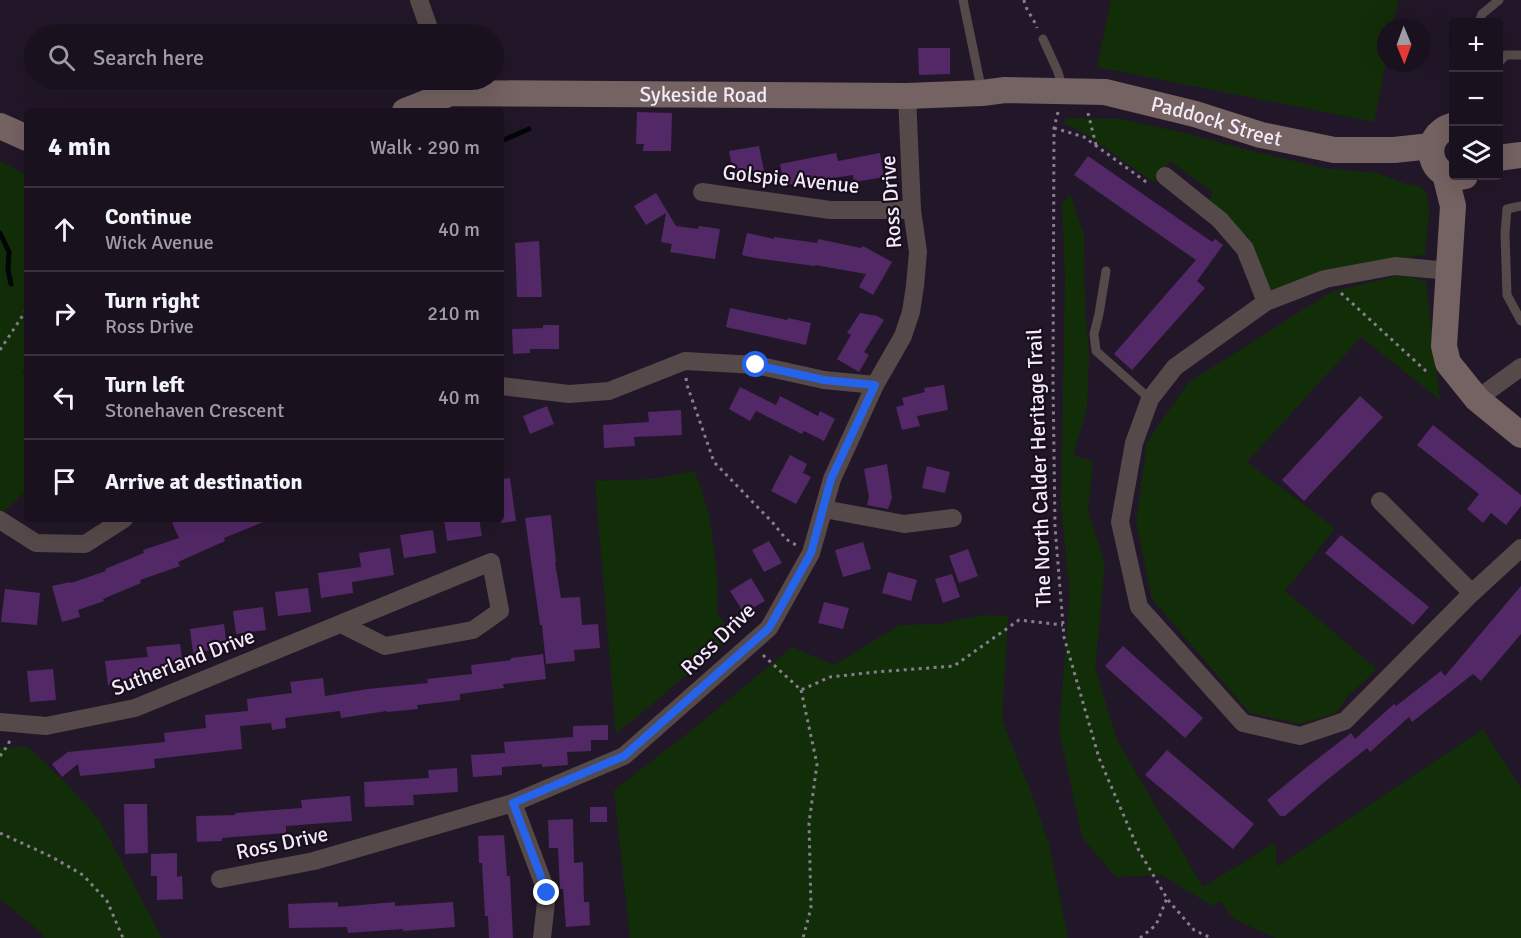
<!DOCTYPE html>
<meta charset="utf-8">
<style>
body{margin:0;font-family:Signika,sans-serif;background:#271f2b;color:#f1f3f6}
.controls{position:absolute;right:18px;top:18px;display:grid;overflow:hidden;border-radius:6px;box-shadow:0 6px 24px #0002}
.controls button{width:54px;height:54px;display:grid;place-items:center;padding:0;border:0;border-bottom:2px solid #38313c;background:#1a111e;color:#f1f3f6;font:30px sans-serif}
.compass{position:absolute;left:1377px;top:18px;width:54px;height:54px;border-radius:50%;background:#1a111e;box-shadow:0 6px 24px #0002;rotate:179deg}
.stop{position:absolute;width:18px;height:18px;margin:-14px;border:4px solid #2563eb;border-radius:50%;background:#fff}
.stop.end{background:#2563eb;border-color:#fff;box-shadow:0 2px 6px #0008}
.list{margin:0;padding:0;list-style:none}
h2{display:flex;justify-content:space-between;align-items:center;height:78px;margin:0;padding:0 24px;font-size:26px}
h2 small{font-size:20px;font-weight:400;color:#9f9da4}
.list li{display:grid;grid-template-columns:39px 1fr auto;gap:18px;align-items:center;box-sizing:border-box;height:84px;padding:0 24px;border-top:2px solid #38313c}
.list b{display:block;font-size:22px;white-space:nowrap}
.list p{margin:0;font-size:20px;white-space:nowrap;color:#9f9da4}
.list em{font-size:20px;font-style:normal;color:#9f9da4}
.icon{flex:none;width:33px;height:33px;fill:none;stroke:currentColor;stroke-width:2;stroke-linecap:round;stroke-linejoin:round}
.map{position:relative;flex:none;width:1521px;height:938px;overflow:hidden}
.search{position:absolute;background:#1a111e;box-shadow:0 6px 24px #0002;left:24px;top:24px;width:480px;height:66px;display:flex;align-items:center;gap:15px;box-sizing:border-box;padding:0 21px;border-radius:33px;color:#9f9da4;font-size:22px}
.panel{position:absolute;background:#1a111e;box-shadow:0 6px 24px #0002;left:24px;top:108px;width:480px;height:414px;border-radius:6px}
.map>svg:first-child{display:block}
.green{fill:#122e08}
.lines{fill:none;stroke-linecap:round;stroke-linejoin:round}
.stream{stroke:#000708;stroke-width:5}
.building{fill:#532867}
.path{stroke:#877e8d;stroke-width:3;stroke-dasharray:3 4.5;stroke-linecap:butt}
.lane{stroke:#554949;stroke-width:9}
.street{stroke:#554949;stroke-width:18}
.secondary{stroke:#756262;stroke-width:26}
.route{stroke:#2563eb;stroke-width:8}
.labels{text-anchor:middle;stroke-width:4.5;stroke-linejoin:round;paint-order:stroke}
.street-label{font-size:21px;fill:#f2ebf7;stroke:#190e1e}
</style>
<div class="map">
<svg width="1521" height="938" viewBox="0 0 1521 938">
<rect width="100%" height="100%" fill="#221728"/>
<!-- green -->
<g class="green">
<path d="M1111 0H1398L1393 27H1386V62L1374 122 1097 67Z"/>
<path d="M1083 118 1120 119 1185 133 1240 148 1323 168 1377 173 1406 184 1420 186 1427 194 1429 210 1425 254 1394 261 1280 293 1268 289 1249 238 1209 203 1212 192 1170 161 1153 182 1087 135 1063 123 1066 119Z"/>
<path d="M0 161 27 175V490L0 515Z"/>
<path d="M1070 194 1084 235 1085 307 1089 357 1087 409 1073 455 1093 462 1088 510 1105 564 1095 668 1117 740 1203 887 1276 842V867L1483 729 1521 788V938H1276L1234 919 1220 901 1212 906 1162 875 1116 877 1082 837 1059 730 1070 595 1061 506 1065 276 1062 204Z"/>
<path d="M1401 275 1426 281 1440 400 1361 337 1247 462 1335 528 1285 591 1377 669 1347 697 1336 713 1301 724 1250 713 1152 599 1136 521 1147 442 1188 383 1331 292Z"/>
<path d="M694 471 701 488 710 519 717 575V613L733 636 616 734 595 481 652 479Z"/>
<path d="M984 615 1008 616 1002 720 1033 798 1049 844 1068 938H630L614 790 692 730 792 647 834 665 900 625 939 624Z"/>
<path d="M0 747H28L67 784 100 821 162 938H44L42 933 0 899Z"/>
</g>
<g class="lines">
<!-- stream -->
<g class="stream">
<path d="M501 141 529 129"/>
<path d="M0 233 9 252 8 270 11 284"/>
<path d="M26 371H27"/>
</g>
</g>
<!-- building -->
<g class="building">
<path d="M918 48H950V74L919 75Z"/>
<path d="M637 112 672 113 671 151H643L644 144H636Z"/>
<path d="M759 146 764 171 734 176 729 151Z"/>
<path d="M836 153 838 161 880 153 884 177 854 182 853 175 784 185 780 164Z"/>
<path d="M1088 156 1212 242 1215 239 1223 245 1197 281 1205 288 1132 370 1114 354 1196 260 1074 175Z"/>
<path d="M656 193 676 226 698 229 699 226 720 229 715 259 670 252 672 244 661 242 666 213 646 225 634 206Z"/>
<path d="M747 233 774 239V237L817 243 818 239 861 248 863 246 892 262 873 295 859 287 866 274 815 265V266L755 258 742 255Z"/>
<path d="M539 241 542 297H517L515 243Z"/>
<path d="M730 308 787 320 788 318 811 323 806 345 726 327Z"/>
<path d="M860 313 877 316 884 320 864 352 869 355 859 372 837 359 851 335 847 333Z"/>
<path d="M543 325H559V349H530V353L513 354 512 329 543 328Z"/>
<path d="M944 385 948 410 917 416 920 426 902 430 896 407 904 405 902 398 925 392 924 388Z"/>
<path d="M740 387 776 405 780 396 818 416 820 411 835 419 824 441 804 431 802 434 756 411 750 421 729 409Z"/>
<path d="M1360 396 1383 417 1304 501 1282 480Z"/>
<path d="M547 406 554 424 530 434 523 416Z"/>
<path d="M681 410 682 435 634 437 635 446 604 448 603 425 649 422 648 412Z"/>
<path d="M1433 425 1521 495V506L1506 525 1491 513 1483 523 1467 509 1479 494 1417 445Z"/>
<path d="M790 455 807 464 803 473 811 477 796 504 771 491Z"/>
<path d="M887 464 892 498 888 509 867 505 869 497 864 469Z"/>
<path d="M927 466 950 472 945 493 922 488Z"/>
<path d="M510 478 516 521 501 523V479Z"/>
<path d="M551 515 556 563H555L561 598 580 597 582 625 598 624 600 648 574 650 575 661 546 664 542 625H540L525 518Z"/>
<path d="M182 519 268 520 224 538 225 541 178 562 180 566 140 580 141 583 103 599 104 601 78 610 80 617 62 622 52 586 70 582 71 583 106 571 105 569 144 553 143 550 179 538 172 523Z"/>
<path d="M444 519H479L482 536 447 541Z"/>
<path d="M433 530 436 553 404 558 400 535Z"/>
<path d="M1341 535 1429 607 1413 625 1325 553Z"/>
<path d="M769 541 782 563 764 572 752 550Z"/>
<path d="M863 542 871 569 843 577 835 550Z"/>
<path d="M390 548 394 575 352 582 353 593 321 598 318 573 361 567 359 553Z"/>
<path d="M968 549 978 576 959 583 949 556Z"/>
<path d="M888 572 917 580 911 601 882 593Z"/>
<path d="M952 574 960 597 943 603 935 579Z"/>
<path d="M751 578 765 601 744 613 730 591Z"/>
<path d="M1521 586V634L1481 681 1473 674 1412 722 1409 717 1370 752 1367 748 1322 784 1285 816H1280L1267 800 1307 767 1351 733 1355 739 1394 704 1396 706 1441 671 1445 676Z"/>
<path d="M308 588 311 612 278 616 275 592Z"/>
<path d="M5 589 40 593 37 625 1 622Z"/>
<path d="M824 602 849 608 843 629 818 623Z"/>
<path d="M263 607 266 630 236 634 233 611Z"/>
<path d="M224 624 227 648 193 653 190 629Z"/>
<path d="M180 644 183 668 139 673 140 682 108 685 105 661 148 657 146 647Z"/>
<path d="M1123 646 1203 718 1185 738 1105 666Z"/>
<path d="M543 654 546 679 503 684 504 688 460 694V700L417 705 418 709 387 712V711L341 718 340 711 285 718 286 728 272 730 271 723 240 726 242 749 154 759 155 768 119 772 80 776 78 764 62 777 52 764 68 752 165 742 164 733 206 728 205 715 248 711 247 699 292 693 290 682 323 678 325 696 368 689 428 683 427 679 472 674 471 665 511 660V658Z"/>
<path d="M53 669 56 700 30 702 27 671Z"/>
<path d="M608 725V740H591V751L567 752 568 765 542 767V764L502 767V775L473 777 471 755 505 753 504 742 573 737V726Z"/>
<path d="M1167 750 1254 824 1233 849 1145 775Z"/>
<path d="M457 768 458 792 413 795 414 805 365 807 364 782 429 778 428 770Z"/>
<path d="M350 796 352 821 286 826V833L222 838V841L197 842 196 816 235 815V813L302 808 301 800Z"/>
<path d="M124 804H147L148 853 125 854Z"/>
<rect x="590" y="807" width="17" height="15"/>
<path d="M573 819 574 863 583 862 584 902H589L590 925 566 927 563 889H560L558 848H549L548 820Z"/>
<path d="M504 835 507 876H510L513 938H489L488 916H485L482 863H479L478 836Z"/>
<path d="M177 853V877L182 876 183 899 157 900V876H151V854Z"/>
<path d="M338 902V907L395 902V906L453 902 455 927 403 931V929L348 933 347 927 289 928 288 904Z"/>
</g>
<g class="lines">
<!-- path -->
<g class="path">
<path d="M1024 0C1025 10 1034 18 1037 28"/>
<path d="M1058 112 1054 128 1053 381 1055 527 1064 637 1099 758 1139 851 1168 900 1194 930 1211 938"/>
<path d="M1088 113 1096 145"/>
<path d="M1054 128 1084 137 1149 184"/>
<path d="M1341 293 1427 372"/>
<path d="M0 350 27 309"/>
<path d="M686 378 687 385 714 462 773 523 786 539 796 545"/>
<path d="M763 655 801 690 830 677 876 672 954 666 1019 620 1063 625"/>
<path d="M801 690 817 764 809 823 811 908 803 938"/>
<path d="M0 756 8 745 10 740"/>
<path d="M0 833 52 857 83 875 107 901 123 938"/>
<path d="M1140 938 1156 925 1167 898"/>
</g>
<!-- lane -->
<g class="lane">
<path d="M963 0 982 92"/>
<path d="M1479 22 1482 14 1499 0"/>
<path d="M1043 39 1058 72 1063 90"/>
<path d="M1498 63 1506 55H1521"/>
<path d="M1521 206 1507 209 1505 233 1507 295 1521 321"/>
<path d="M1106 271 1099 314 1094 334 1096 351 1150 399"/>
</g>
<!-- street -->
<g class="street">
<path d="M419 0 431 34"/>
<path d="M1165 176 1220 220 1245 249 1266 302"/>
<path d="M702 192 830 210H912"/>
<path d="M1449 271 1395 266 1325 279 1266 302 1175 367 1150 399 1134 443 1120 522 1139 607 1243 723 1300 736 1345 721 1472 593 1521 548"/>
<path d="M501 386 569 394 609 391 685 361 756 365 824 380 875 385"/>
<path d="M1477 399 1521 367"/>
<path d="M1380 501 1472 593"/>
<path d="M824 509 904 524 953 518"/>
<path d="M0 520 36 543 85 544 124 519"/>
<path d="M0 722 46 726 135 708 491 562 500 611 473 630 385 646 341 624"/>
<path d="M513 803 547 893 542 938"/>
<path d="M220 879 314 861 513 803 624 756 769 628 811 553 832 479 875 385 903 336 911 312 915 286 918 252 912 210 907 96"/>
</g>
<!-- secondary -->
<g class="secondary">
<path id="s1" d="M405 111 451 93 907 96 982 93 1005 90 1105 92 1195 114 1261 135 1334 150H1394L1431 146"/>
<path d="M1454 125C1416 136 1430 184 1465 176"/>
<path d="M0 126 27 138"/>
<path d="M1498 158 1521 155"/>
<path d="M1445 174 1453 206 1444 346 1448 363 1477 399 1521 435"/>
</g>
</g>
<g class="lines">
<!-- route -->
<path class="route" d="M547 893 513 803 624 756 769 628 811 553 831 479 875 385 824 380 756 365"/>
</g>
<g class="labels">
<!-- street labels -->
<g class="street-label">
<text dy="7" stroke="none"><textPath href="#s1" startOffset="302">Sykeside Road</textPath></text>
<text dy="7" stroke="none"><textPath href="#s1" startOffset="819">Paddock Street</textPath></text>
<text transform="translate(791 179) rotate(6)" y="7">Golspie Avenue</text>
<text transform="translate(891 202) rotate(-94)" y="7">Ross Drive</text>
<text transform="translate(1039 468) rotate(-92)" y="7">The North Calder Heritage Trail</text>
<text transform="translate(718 639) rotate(-44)" y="7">Ross Drive</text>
<text transform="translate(183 662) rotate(-21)" y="7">Sutherland Drive</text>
<text transform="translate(282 843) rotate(-12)" y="7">Ross Drive</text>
</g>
</g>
</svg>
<div class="controls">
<button>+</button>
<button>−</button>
<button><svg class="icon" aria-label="layers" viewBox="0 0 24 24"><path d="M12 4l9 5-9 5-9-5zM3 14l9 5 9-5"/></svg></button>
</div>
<svg class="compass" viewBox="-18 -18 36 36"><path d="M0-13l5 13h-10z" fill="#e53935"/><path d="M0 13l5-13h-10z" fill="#9f9da4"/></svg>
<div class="stop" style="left:756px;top:365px"></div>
<div class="stop end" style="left:547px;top:893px"></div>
<div class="search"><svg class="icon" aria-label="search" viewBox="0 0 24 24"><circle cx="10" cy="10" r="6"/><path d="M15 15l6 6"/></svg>Search here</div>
<section class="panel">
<h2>4 min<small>Walk · 290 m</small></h2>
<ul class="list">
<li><svg class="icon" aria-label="ahead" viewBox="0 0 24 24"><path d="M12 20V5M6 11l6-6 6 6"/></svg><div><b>Continue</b><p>Wick Avenue</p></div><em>40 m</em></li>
<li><svg class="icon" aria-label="right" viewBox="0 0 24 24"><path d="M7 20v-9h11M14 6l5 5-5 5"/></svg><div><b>Turn right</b><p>Ross Drive</p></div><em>210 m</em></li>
<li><svg class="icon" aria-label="left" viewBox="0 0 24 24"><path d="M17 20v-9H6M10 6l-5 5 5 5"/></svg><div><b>Turn left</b><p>Stonehaven Crescent</p></div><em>40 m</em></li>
<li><svg class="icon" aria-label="arrive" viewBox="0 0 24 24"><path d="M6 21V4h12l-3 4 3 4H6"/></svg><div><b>Arrive at destination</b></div></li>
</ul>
</section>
</div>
